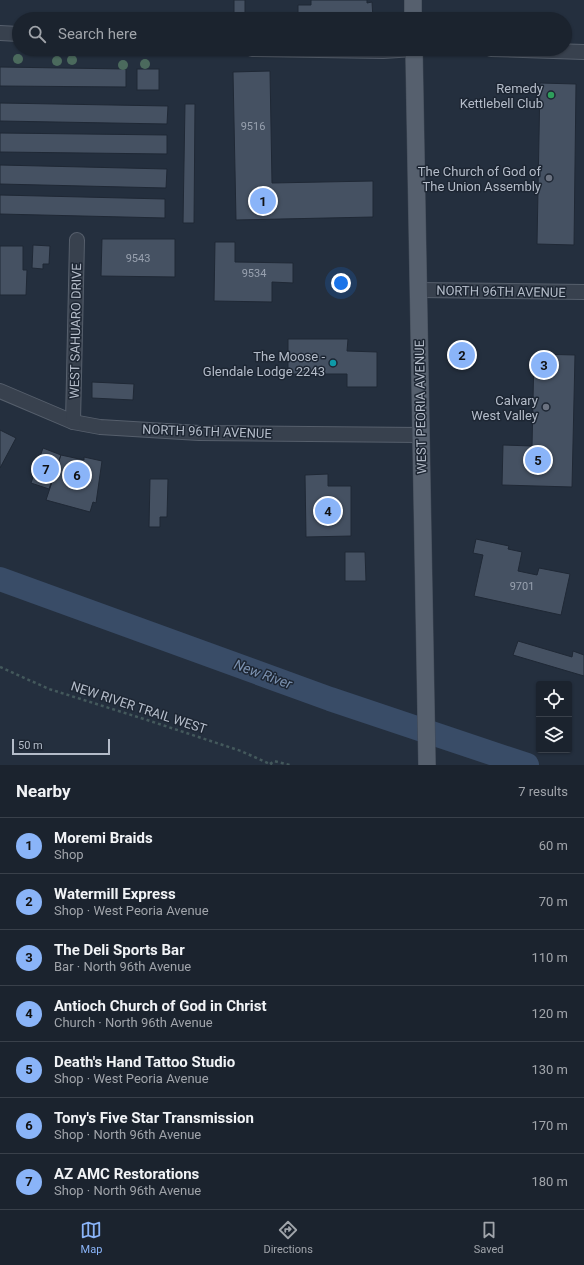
<!DOCTYPE html>
<meta charset="utf-8">
<style>
body{margin:0;font-family:Roboto,sans-serif;background:#282f3a;color:#f1f3f6}
.controls{position:absolute;right:12px;bottom:12px;display:grid;overflow:hidden;border-radius:4px;box-shadow:0 1px 3px #0004}
.controls button{width:36px;height:36px;display:grid;place-items:center;padding:0;border:0;border-bottom:1px solid #39404a;background:#1b232e;color:#f1f3f6;font:20px sans-serif}
.scale{position:absolute;left:12px;bottom:10px;width:98px;box-sizing:border-box;padding-left:4px;border:2px solid #b4bcc9;border-top:0;font-size:11px;line-height:14px;white-space:nowrap;color:#b4bcc9;-webkit-text-stroke:3px #1d2633;paint-order:stroke}
.you{position:absolute;left:341px;top:283px;width:14px;height:14px;margin:-10px;border:3px solid #fff;border-radius:50%;background:#1a73e8;box-shadow:0 0 0 6px #1a73e833}
.badge{display:grid;place-items:center;width:26px;height:26px;border-radius:50%;background:#8ab4f8;color:#111;font-size:13px;font-weight:700}
.pin{position:absolute;translate:-50% -50%;border:2px solid #fff;box-shadow:0 1px 4px #0006}
.list{margin:0;padding:0;list-style:none}
h2{display:flex;justify-content:space-between;align-items:center;height:52px;margin:0;padding:0 16px;font-size:17px}
h2 small{font-size:13px;font-weight:400;color:#a0a4aa}
.list li{display:grid;grid-template-columns:26px 1fr auto;gap:12px;align-items:center;box-sizing:border-box;height:56px;padding:0 16px;border-top:1px solid #39404a}
.list b{display:block;font-size:15px;white-space:nowrap}
.list p{margin:0;font-size:13px;white-space:nowrap;color:#a0a4aa}
.list em{font-size:13px;font-style:normal;color:#a0a4aa}
.icon{flex:none;width:22px;height:22px;fill:none;stroke:currentColor;stroke-width:2;stroke-linecap:round;stroke-linejoin:round}
.map{position:relative;flex:none;width:584px;height:765px;overflow:hidden}
.search{position:absolute;background:#1b232e;box-shadow:0 1px 3px #0004;left:12px;right:12px;top:12px;height:44px;display:flex;align-items:center;gap:10px;box-sizing:border-box;padding:0 14px;border-radius:22px;color:#a0a4aa;font-size:15px}
.sheet{height:444px;background:#1b232e}
nav{display:flex;justify-content:space-around;align-items:center;box-sizing:border-box;height:56px;border-top:1px solid #39404a;background:#1b232e;font-size:11px;color:#a0a4aa}
nav a{display:grid;justify-items:center;gap:2px}
nav .on{color:#8ab4f8}
.map>svg:first-child{display:block}
.lines{fill:none;stroke-linecap:round;stroke-linejoin:round}
.river{stroke:#394c67;stroke-width:24}
.building{fill:#455162;stroke:#1f2835}
.minor-casing{stroke:#565f6c;stroke-width:16}
.major-casing{stroke:#414a57;stroke-width:18}
.path{stroke:#44595c;stroke-width:2.5;stroke-dasharray:3 3;stroke-linecap:butt}
.minor{stroke:#38414e;stroke-width:14}
.major{stroke:#56606e;stroke-width:17}
.tree{fill:#4b6a5d}
.leisure-dot{fill:#2e9e5b;stroke:#1d2633;stroke-width:1.5}
.worship-dot{fill:#6b7280;stroke:#1d2633;stroke-width:1.5}
.culture-dot{fill:#0f9aa8;stroke:#1d2633;stroke-width:1.5}
.labels{text-anchor:middle;stroke-width:3;stroke-linejoin:round;paint-order:stroke}
.number-label{font-size:11px;fill:#98a1af}
.poi-label{font-size:13px;fill:#b4bcc9;stroke:#1d2633;text-anchor:end}
.street-label{font-size:13px;fill:#b4bcc9;stroke:#1d2633}
.water-label{font-size:14px;font-style:italic;fill:#7c92b1;stroke:#1d2633}
</style>
<div class="map">
<svg width="584" height="765" viewBox="0 0 584 765">
<rect width="100%" height="100%" fill="#242f3e"/>
<g class="lines">
<!-- river -->
<path class="river" d="M0 579 330 699 527 765"/>
</g>
<!-- building -->
<g class="building">
<rect x="234" y="0" width="11" height="19"/>
<path d="M311 0H367V3L372 2 373 19H296V15H298V5H311Z"/>
<path d="M0 67 126 69V87L0 86Z"/>
<rect x="137" y="69" width="22" height="21"/>
<path d="M270 71 272 183 373 181V217L236 220 233 72Z"/>
<path d="M540 83 576 84 574 245 537 244Z"/>
<path d="M0 103 168 106 167 124 0 121Z"/>
<path d="M185 104H195L194 223H183Z"/>
<path d="M0 133 167 135V154L0 152Z"/>
<path d="M0 165 167 169 166 188 0 184Z"/>
<path d="M0 195 165 199V218L0 214Z"/>
<path d="M102 239H175V277L101 276Z"/>
<path d="M215 242H235V262L293 263V283L272 282V302L214 301Z"/>
<path d="M33 245 50 246 49 264H43V269L32 268Z"/>
<path d="M0 246H23V270H27L26 295H0Z"/>
<path d="M288 339H348L347 351 377 352V387H347V374H288Z"/>
<path d="M534 354 575 355 572 487 502 485 503 445 532 446Z"/>
<path d="M92 382 134 384 133 400 92 398Z"/>
<path d="M0 430 16 438 0 468Z"/>
<path d="M43 448 61 455 49 489 31 483Z"/>
<path d="M61 455 84 460V457L102 461 96 503 93 502 90 512 46 500Z"/>
<path d="M328 474V486H351V536L306 537 305 475Z"/>
<path d="M150 479H168L167 517H160V527H149Z"/>
<path d="M476 539 509 546 508 549 522 552 518 571 537 575 539 568 570 574 561 615 474 596 483 555 473 553Z"/>
<path d="M345 552H365L366 581H345Z"/>
<path d="M518 641 572 657 573 651 584 655V676L513 655Z"/>
</g>
<g class="lines">
<defs>
<g id="minor">
<path d="M0 33 19 34"/>
<path d="M252 49 383 51 414 49"/>
<path d="M491 49 584 52"/>
<path d="M418 290 584 292"/>
<path d="M0 391 73 422 100 427 199 433 421 435"/>
<path d="M73 422 77 240"/>
</g>
<g id="major">
<path d="M413 0V19"/>
<path d="M414 49 427 765"/>
</g>
</defs>
<!-- minor casing -->
<use href="#minor" class="minor-casing"/>
<!-- major casing -->
<use href="#major" class="major-casing"/>
<!-- path -->
<g class="path">
<path d="M0 667 49 689 147 720 241 751 272 765"/>
<path d="M270 764 274 761 290 765"/>
</g>
<!-- minor -->
<use href="#minor" class="minor"/>
<!-- major -->
<use href="#major" class="major"/>
</g>
<!-- trees -->
<g class="tree">
<circle cx="18" cy="59" r="5"/>
<circle cx="72" cy="60" r="5"/>
<circle cx="57" cy="61" r="5"/>
<circle cx="145" cy="64" r="5"/>
<circle cx="123" cy="65" r="5"/>
</g>
<!-- markers -->
<circle class="leisure-dot" cx="551" cy="95" r="4"/>
<g class="worship-dot">
<circle cx="549" cy="178" r="4"/>
<circle cx="546" cy="407" r="4"/>
</g>
<circle class="culture-dot" cx="333" cy="363" r="4"/>
<g class="labels">
<!-- number labels -->
<g class="number-label">
<text x="253" y="130">9516</text>
<text x="138" y="262">9543</text>
<text x="254" y="277">9534</text>
<text x="522" y="590">9701</text>
</g>
<!-- poi labels -->
<g class="poi-label">
<text x="543" y="93">Remedy<tspan x="543" dy="15">Kettlebell Club</tspan></text>
<text x="541" y="176">The Church of God of<tspan x="541" dy="15">The Union Assembly</tspan></text>
<text x="325" y="361">The Moose -<tspan x="325" dy="15">Glendale Lodge 2243</tspan></text>
<text x="538" y="405">Calvary<tspan x="538" dy="15">West Valley</tspan></text>
</g>
<!-- street labels -->
<g class="street-label">
<text transform="translate(501 291) rotate(1)" y="5">NORTH 96TH AVENUE</text>
<text transform="translate(75 331) rotate(-89)" y="5">WEST SAHUARO DRIVE</text>
<text transform="translate(420 407) rotate(-91)" y="5">WEST PEORIA AVENUE</text>
<text transform="translate(207 431) rotate(2)" y="5">NORTH 96TH AVENUE</text>
<text transform="translate(139 707) rotate(18)" y="5">NEW RIVER TRAIL WEST</text>
</g>
<!-- water labels -->
<g class="water-label">
<text transform="translate(263 674) rotate(20)" y="5">New River</text>
</g>
</g>
</svg>
<div class="controls">
<button><svg class="icon" aria-label="locate" viewBox="0 0 24 24"><circle cx="12" cy="12" r="6"/><path d="M12 2v4M12 18v4M2 12h4M18 12h4"/></svg></button>
<button><svg class="icon" aria-label="layers" viewBox="0 0 24 24"><path d="M12 4l9 5-9 5-9-5zM3 14l9 5 9-5"/></svg></button>
</div>
<div class="scale">50 m</div>
<div class="you"></div>
<div class="pin badge" style="left:263px;top:201px">1</div>
<div class="pin badge" style="left:462px;top:355px">2</div>
<div class="pin badge" style="left:544px;top:365px">3</div>
<div class="pin badge" style="left:328px;top:511px">4</div>
<div class="pin badge" style="left:538px;top:460px">5</div>
<div class="pin badge" style="left:77px;top:475px">6</div>
<div class="pin badge" style="left:46px;top:469px">7</div>
<div class="search"><svg class="icon" aria-label="search" viewBox="0 0 24 24"><circle cx="10" cy="10" r="6"/><path d="M15 15l6 6"/></svg>Search here</div>
</div>
<section class="sheet">
<h2>Nearby<small>7 results</small></h2>
<ul class="list">
<li><span class="badge">1</span><div><b>Moremi Braids</b><p>Shop</p></div><em>60 m</em></li>
<li><span class="badge">2</span><div><b>Watermill Express</b><p>Shop · West Peoria Avenue</p></div><em>70 m</em></li>
<li><span class="badge">3</span><div><b>The Deli Sports Bar</b><p>Bar · North 96th Avenue</p></div><em>110 m</em></li>
<li><span class="badge">4</span><div><b>Antioch Church of God in Christ</b><p>Church · North 96th Avenue</p></div><em>120 m</em></li>
<li><span class="badge">5</span><div><b>Death's Hand Tattoo Studio</b><p>Shop · West Peoria Avenue</p></div><em>130 m</em></li>
<li><span class="badge">6</span><div><b>Tony's Five Star Transmission</b><p>Shop · North 96th Avenue</p></div><em>170 m</em></li>
<li><span class="badge">7</span><div><b>AZ AMC Restorations</b><p>Shop · North 96th Avenue</p></div><em>180 m</em></li>
</ul>
</section>
<nav>
<a class="on"><svg class="icon" aria-label="map" viewBox="0 0 24 24"><path d="M3 6l6-2 6 2 6-2v14l-6 2-6-2-6 2zM9 4v14M15 6v14"/></svg>Map</a>
<a><svg class="icon" aria-label="directions" viewBox="0 0 24 24"><path d="M12 3l9 9-9 9-9-9zM9 14v-3h6M13 9l2 2-2 2"/></svg>Directions</a>
<a><svg class="icon" aria-label="saved" viewBox="0 0 24 24"><path d="M7 4h10v16l-5-4-5 4z"/></svg>Saved</a>
</nav>
